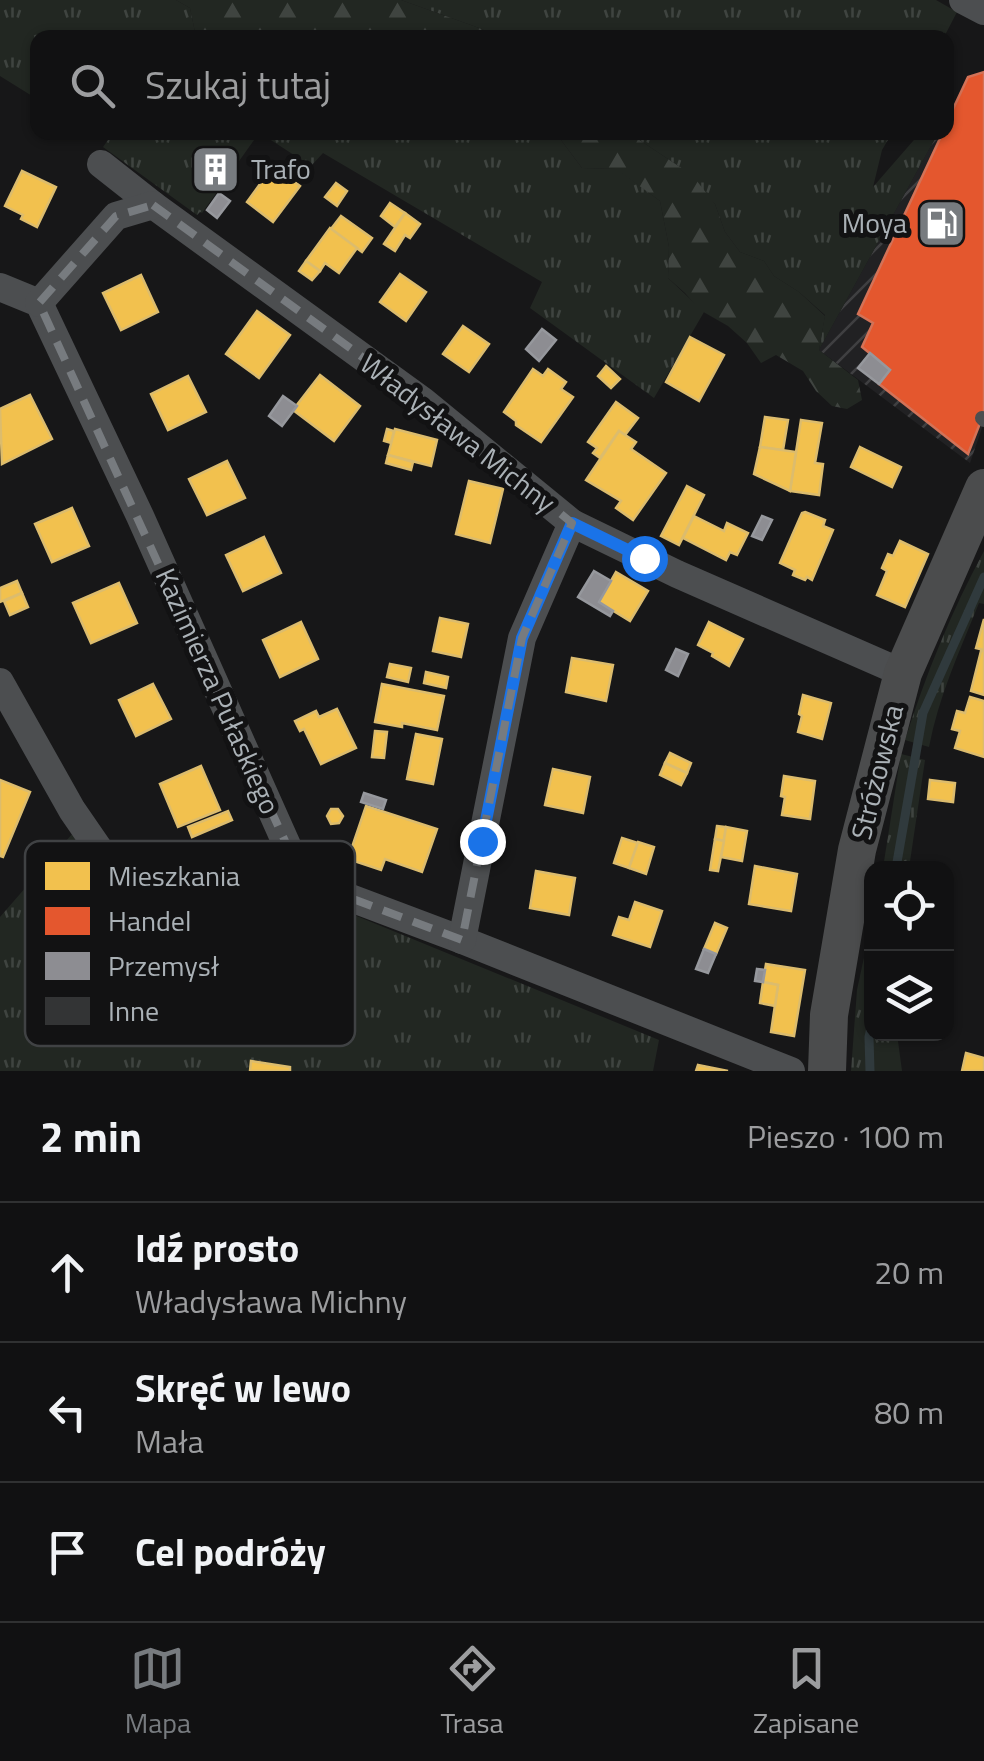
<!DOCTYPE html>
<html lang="pl">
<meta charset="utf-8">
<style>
body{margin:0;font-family:"Titillium Web",sans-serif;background:#1e1f20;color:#f1f3f6}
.controls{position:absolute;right:30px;bottom:30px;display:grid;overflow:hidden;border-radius:20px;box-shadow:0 2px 8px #0004}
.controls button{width:90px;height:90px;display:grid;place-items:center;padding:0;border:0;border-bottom:2px solid #303132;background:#111112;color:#f1f3f6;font:50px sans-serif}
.stop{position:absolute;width:30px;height:30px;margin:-22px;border:8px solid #1a73e8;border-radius:50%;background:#fff}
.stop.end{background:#1a73e8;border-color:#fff;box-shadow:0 2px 10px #0008}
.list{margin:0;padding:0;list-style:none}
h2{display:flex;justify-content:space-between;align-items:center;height:130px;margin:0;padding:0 40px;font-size:42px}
h2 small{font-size:32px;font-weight:400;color:#9c9d9f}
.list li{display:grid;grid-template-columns:65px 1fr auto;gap:30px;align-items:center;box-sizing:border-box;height:140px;padding:0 40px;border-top:2px solid #303132}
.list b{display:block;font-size:38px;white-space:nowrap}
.list p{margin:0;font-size:32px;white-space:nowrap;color:#9c9d9f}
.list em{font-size:32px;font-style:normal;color:#9c9d9f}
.icon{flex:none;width:55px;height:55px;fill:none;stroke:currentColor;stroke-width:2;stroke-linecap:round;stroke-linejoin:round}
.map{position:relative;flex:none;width:984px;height:1071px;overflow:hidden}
.search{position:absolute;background:#111112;box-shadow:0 2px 8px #0004;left:30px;right:30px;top:30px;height:110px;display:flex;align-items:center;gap:25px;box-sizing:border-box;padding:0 35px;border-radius:20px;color:#9c9d9f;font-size:38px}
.sheet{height:550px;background:#111112}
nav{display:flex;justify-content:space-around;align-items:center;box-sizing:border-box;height:140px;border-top:2px solid #303132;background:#111112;font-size:28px;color:#9c9d9f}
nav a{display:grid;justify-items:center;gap:5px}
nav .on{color:#777b7f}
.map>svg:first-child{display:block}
.industrial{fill:url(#industrial-furrows)}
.grass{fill:url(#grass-tufts)}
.forest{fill:url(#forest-firs)}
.homes{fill:#f2c14e;stroke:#dcbc6d;stroke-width:2.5}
.shops{fill:#e4572e;stroke:#d37257;stroke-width:2.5}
.industry{fill:#8d8d92;stroke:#96989d;stroke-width:2.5}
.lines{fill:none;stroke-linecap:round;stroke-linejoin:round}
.stream{stroke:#303a3d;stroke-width:9}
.building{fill:#333435;stroke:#404244;stroke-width:2.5}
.lane{stroke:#4c4e50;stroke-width:14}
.street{stroke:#4c4e50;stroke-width:28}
.secondary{stroke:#4b4c4d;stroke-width:38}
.route{stroke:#1a73e8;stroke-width:12}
.marked{fill:none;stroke:#777b7f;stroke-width:8;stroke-dasharray:20 12;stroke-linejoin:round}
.labels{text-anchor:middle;stroke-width:10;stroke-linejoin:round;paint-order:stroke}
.poi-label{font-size:28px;fill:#aab1b6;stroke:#121213;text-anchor:start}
.street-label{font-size:28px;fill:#aab1b6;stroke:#121213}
.key{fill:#121213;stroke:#404244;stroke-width:2.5}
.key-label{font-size:28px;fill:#aab1b6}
</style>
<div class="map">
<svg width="984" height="1071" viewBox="0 0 984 1071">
<defs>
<pattern id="industrial-furrows" width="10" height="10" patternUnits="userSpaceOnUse" patternTransform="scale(2.5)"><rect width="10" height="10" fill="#212123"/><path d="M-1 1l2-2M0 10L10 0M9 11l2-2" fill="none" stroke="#3f3f41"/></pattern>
<pattern id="grass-tufts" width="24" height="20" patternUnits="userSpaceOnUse" patternTransform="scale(2.5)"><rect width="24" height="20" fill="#222722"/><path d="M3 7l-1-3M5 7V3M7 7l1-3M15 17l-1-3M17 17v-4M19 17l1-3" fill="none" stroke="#3f4440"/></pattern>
<pattern id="forest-firs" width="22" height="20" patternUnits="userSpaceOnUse" patternTransform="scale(2.5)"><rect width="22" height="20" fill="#222722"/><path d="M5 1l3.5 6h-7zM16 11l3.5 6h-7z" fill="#3f4440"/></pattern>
</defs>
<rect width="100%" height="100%" fill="#171718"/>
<!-- industrial -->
<path class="industrial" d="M968 77 984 422 970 463 819 350 938 133 946 132 947 117Z"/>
<!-- grass -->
<g class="grass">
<path d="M0 0H176L190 8 196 37 38 38 37 99 0 76Z"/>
<path d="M401 0H936L957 12 944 37 498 38 482 29Z"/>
<path d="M96 133H259L202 213 200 212 197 215 103 147 108 140Z"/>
<path d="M260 133H561V140L582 168 617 169 660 201 669 247 668 278 704 312 654 398 530 308 542 282 323 153 311 166Z"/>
<path d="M629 133H892L882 150 873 187 920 133H938L819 350 825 315 799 292 774 276 764 261 740 252 725 232 715 204 680 167Z"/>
<path d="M984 551V604L979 603C960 650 938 698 929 747L905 740C926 674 951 612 984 551Z"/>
<path d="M901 754 925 760 909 868H883Z"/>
<path d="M73 833 125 880 267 863 268 871C288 873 303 891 320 901L659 1040 653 1071H0V917Z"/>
<path d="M871 925 872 1034H897L902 1071H851L857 990Z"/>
</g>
<!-- forest -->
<g class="forest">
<path d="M176 0H401L482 29 498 37H196L190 8Z"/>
<path d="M561 133H629L680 167 685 166 715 204 725 232 740 252 764 261 774 276 799 292 825 316 819 350 858 380 862 400 847 409 832 406 816 391 803 371 776 355 761 363 747 343 728 326 700 310 685 293 668 278 669 247 660 201 616 169 582 168 561 140Z"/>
</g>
<!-- homes -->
<g class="homes">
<path d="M273 166 300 186 273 222 247 202Z"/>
<path d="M22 171 56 187 37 227 21 219 23 215 5 206Z"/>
<path d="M336 183 347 191 337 206 325 197Z"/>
<path d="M390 203 405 213 395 227 381 216Z"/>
<path d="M405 213 420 224 410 238 405 235 395 251 384 244Z"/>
<path d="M341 216 372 238 362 252 331 229Z"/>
<path d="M330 228 357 248 339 273 325 263 320 271 306 261Z"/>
<path d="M306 261 320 271 312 280 299 271Z"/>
<path d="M400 274 426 292 406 321 380 302Z"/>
<path d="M141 275 158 312 121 330 103 293Z"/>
<path d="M257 311 290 335 259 378 226 354Z"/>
<path d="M463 326 489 344 469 372 443 354Z"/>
<path d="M690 337 724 355 699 401 666 382Z"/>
<path d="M606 366 620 379 611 388 598 376Z"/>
<path d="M533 369 543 376 548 369 566 382 561 389 573 397 541 442 516 425V421L504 412Z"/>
<path d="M320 375 360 406 334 441 293 410Z"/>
<path d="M188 376 206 412 168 430 151 394Z"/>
<path d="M30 395 52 439 2 464 0 409Z"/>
<path d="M616 402 638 418 625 435 619 431 600 458 593 453 597 448 588 442Z"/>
<path d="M765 417 788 420 783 450 760 447Z"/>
<path d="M801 420 822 423 815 463 823 464 819 495 790 491Z"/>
<path d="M387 429 394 431 391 443 384 441Z"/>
<path d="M395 429 437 440 431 466 388 455Z"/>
<path d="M619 431 636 442 631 449 666 473 633 520 616 508 621 501 586 480Z"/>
<path d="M760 447 796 452 790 491 754 474Z"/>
<path d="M860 447 901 467 892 487 851 467Z"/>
<path d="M388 455 413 462 411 470 386 463Z"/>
<path d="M227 461 245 498 207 515 189 479Z"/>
<path d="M469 481 503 489 490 543 456 534Z"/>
<path d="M687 486 704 495 679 545 661 536Z"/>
<path d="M72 508 89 546 52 562 35 524Z"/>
<path d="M805 512 825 520 823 526 833 530 812 580 807 577 805 580 793 575 795 570 780 563 802 513Z"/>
<path d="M694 516 724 531 727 523 748 533 737 555 730 552 726 560 683 538Z"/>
<path d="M264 537 281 573 243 591 226 555Z"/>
<path d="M900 541 928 554 905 607 877 595 887 571 882 568 888 554 893 556Z"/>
<path d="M616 572 648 591 630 621 599 602Z"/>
<path d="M17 581 22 593 0 602V588Z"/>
<path d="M119 583 137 623 91 643 73 603Z"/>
<path d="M22 593 28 607 10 615 4 601Z"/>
<path d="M440 618 468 624 461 657 433 651Z"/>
<path d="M984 619V650L976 648Z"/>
<path d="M301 622 318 659 280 677 263 640Z"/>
<path d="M709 622 743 639 729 666 712 656 713 653 698 645Z"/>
<path d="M981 651H984V695L971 691Z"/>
<path d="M572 658 613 665 606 701 566 692Z"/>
<path d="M390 664 411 668 408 682 387 677Z"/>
<path d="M426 672 448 677 446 688 424 683Z"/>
<path d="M153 684 171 719 136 736 119 700Z"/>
<path d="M382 684 444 696 437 730 402 723V727L375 722Z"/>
<path d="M803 695 831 703 822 739 798 732 802 716 799 714Z"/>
<path d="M970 697 984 701V757L955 748 960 731 952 729 957 711 965 713Z"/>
<path d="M337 709 356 748 321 764 304 729 300 731 295 721 316 711 319 717Z"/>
<path d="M375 731 387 732 384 758 372 757Z"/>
<path d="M416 734 442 739 433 784 407 779Z"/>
<path d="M670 753 691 763 687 773 665 763Z"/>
<path d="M665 763 687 773 681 785 660 775Z"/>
<path d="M201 766 220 810 178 827 160 784Z"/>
<path d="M553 769 590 777 583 813 545 805Z"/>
<path d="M784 776 815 781 810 819 782 815 785 797 781 796Z"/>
<path d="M0 780 30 792 3 857 0 856Z"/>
<path d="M930 780 955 783 953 802 928 799Z"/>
<path d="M366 806 437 829 422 872 385 859 381 870 348 859Z"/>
<path d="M331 809H338L343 816 339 823 331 824 327 816Z"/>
<path d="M228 811 232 820 192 837 188 827Z"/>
<path d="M717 826 726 827 724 841 715 839Z"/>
<path d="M726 827 747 831 742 861 721 857Z"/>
<path d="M622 838 638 843 629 868 614 863Z"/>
<path d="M715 839 724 841 718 871 710 870Z"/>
<path d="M638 842 654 847 646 874 629 868Z"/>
<path d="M755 866 797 874 791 911 749 904Z"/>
<path d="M536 871 575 878 569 915 530 908Z"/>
<path d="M635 902 662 911 650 947 613 935 619 917 629 920Z"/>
<path d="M715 923 727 928 716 954 704 949Z"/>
<path d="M766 964 805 970 794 1036 771 1032 778 985 763 982Z"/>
<path d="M763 982 778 985 775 1006 760 1003Z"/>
<path d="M966 1053 984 1058V1071H962Z"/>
<path d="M251 1061 290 1067V1071H250Z"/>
<path d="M698 1065 728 1071H696Z"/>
</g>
<!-- shops -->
<path class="shops" d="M984 72V413L968 454 879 384 890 370 862 347 873 323 858 314 943 132H946V124L968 77Z"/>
<!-- industry -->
<g class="industry">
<path d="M219 193 230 201 217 218 207 210Z"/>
<path d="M542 329 556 340 539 361 526 349Z"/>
<path d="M870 353 890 370 879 384 858 368Z"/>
<path d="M283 396 297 406 282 426 269 416Z"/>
<path d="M762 516 772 520 762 540 752 536Z"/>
<path d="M594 571 611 581 599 602 613 611 610 616 578 597Z"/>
<path d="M676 649 688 654 678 676 666 670Z"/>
<path d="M364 793 386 800 383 809 361 802Z"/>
<path d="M704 949 716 954 708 973 696 969Z"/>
<path d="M757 969 765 970 763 982 755 981Z"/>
</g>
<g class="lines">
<!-- stream -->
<g class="stream">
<path d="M896 868 923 713 984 577"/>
<path d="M870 1071 869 1037 872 1023"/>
</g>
</g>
<!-- building -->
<path class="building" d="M213 153 231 167 219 184 200 170Z"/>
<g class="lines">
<!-- lane -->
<path class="lane" d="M982 418 984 420"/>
<!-- street -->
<g class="street">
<path d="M963 0 984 11"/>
<path d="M101 164 153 205 423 401 572 523 677 574 903 673"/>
<path d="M0 287 39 303 140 516 290 852 340 894 462 940 791 1071"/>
<path d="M39 303 116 216 153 205"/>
<path d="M0 682 72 810 103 855 139 881 217 868 290 852"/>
<path d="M462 940 522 638 572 523"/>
</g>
<!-- secondary -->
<path class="secondary" d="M827 1071 829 1015 857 850 903 673 984 488"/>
</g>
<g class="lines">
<!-- route -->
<path class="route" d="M482 841 522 638 572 523 644 558"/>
</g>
<!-- marked area -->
<path class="marked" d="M153 205 423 401 572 523 522 638 462 940 340 894 290 852 39 303 116 216Z"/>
<!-- icons -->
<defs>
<symbol id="building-square" viewBox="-11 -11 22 22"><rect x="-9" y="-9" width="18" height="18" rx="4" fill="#777b7f" stroke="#121213"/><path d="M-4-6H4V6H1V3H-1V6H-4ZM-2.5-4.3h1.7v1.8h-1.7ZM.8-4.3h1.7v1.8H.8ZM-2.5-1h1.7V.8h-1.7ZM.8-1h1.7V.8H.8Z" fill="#fff"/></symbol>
<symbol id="fuel-square" viewBox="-11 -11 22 22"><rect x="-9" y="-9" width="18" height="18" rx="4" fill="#777b7f" stroke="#121213"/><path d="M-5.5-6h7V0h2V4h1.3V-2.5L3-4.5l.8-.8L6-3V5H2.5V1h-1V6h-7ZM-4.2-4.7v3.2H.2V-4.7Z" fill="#fff"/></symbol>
</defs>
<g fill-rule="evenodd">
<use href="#building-square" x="188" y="142" width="55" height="55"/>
<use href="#fuel-square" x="914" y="196" width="55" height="55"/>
</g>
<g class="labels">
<!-- poi labels -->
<g class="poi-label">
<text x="251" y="179">Trafo</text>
<text x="907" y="233" text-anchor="end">Moya</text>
</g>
<!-- street labels -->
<g class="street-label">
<text transform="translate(458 433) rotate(38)" y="10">Władysława Michny</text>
<text transform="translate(218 691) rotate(66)" y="10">Kazimierza Pułaskiego</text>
<text transform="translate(877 772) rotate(-76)" y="10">Stróżowska</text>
</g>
</g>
<!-- legend -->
<rect x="25" y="841" width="330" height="205" rx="15" class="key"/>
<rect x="45" y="862" width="45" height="28" fill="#f2c14e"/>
<rect x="45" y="907" width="45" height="28" fill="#e4572e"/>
<rect x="45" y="952" width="45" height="28" fill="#8d8d92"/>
<rect x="45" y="997" width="45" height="28" fill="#333435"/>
<g class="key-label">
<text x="108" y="886">Mieszkania</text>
<text x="108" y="931">Handel</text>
<text x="108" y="976">Przemysł</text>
<text x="108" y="1021">Inne</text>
</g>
</svg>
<div class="controls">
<button><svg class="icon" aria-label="locate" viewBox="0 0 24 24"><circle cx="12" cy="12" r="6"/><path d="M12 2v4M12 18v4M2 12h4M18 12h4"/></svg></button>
<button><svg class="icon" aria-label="layers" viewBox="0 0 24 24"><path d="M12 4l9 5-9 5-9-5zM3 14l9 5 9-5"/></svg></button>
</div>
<div class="stop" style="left:644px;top:558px"></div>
<div class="stop end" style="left:482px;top:841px"></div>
<div class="search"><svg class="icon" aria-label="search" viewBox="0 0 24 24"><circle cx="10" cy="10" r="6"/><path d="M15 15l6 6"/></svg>Szukaj tutaj</div>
</div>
<section class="sheet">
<h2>2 min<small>Pieszo · 100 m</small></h2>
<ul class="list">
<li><svg class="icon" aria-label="ahead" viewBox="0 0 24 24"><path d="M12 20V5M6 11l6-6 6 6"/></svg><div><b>Idź prosto</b><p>Władysława Michny</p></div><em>20 m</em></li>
<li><svg class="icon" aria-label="left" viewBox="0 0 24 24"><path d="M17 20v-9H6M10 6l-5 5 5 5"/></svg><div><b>Skręć w lewo</b><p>Mała</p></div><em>80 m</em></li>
<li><svg class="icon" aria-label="arrive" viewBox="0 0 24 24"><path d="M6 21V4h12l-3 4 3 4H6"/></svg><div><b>Cel podróży</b></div></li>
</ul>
</section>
<nav>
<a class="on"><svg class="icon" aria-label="map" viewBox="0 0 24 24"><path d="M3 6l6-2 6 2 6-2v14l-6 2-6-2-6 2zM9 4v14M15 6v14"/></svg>Mapa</a>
<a><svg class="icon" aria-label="directions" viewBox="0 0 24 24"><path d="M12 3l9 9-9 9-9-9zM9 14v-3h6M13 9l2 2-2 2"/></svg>Trasa</a>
<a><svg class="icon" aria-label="saved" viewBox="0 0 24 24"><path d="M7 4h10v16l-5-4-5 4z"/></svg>Zapisane</a>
</nav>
